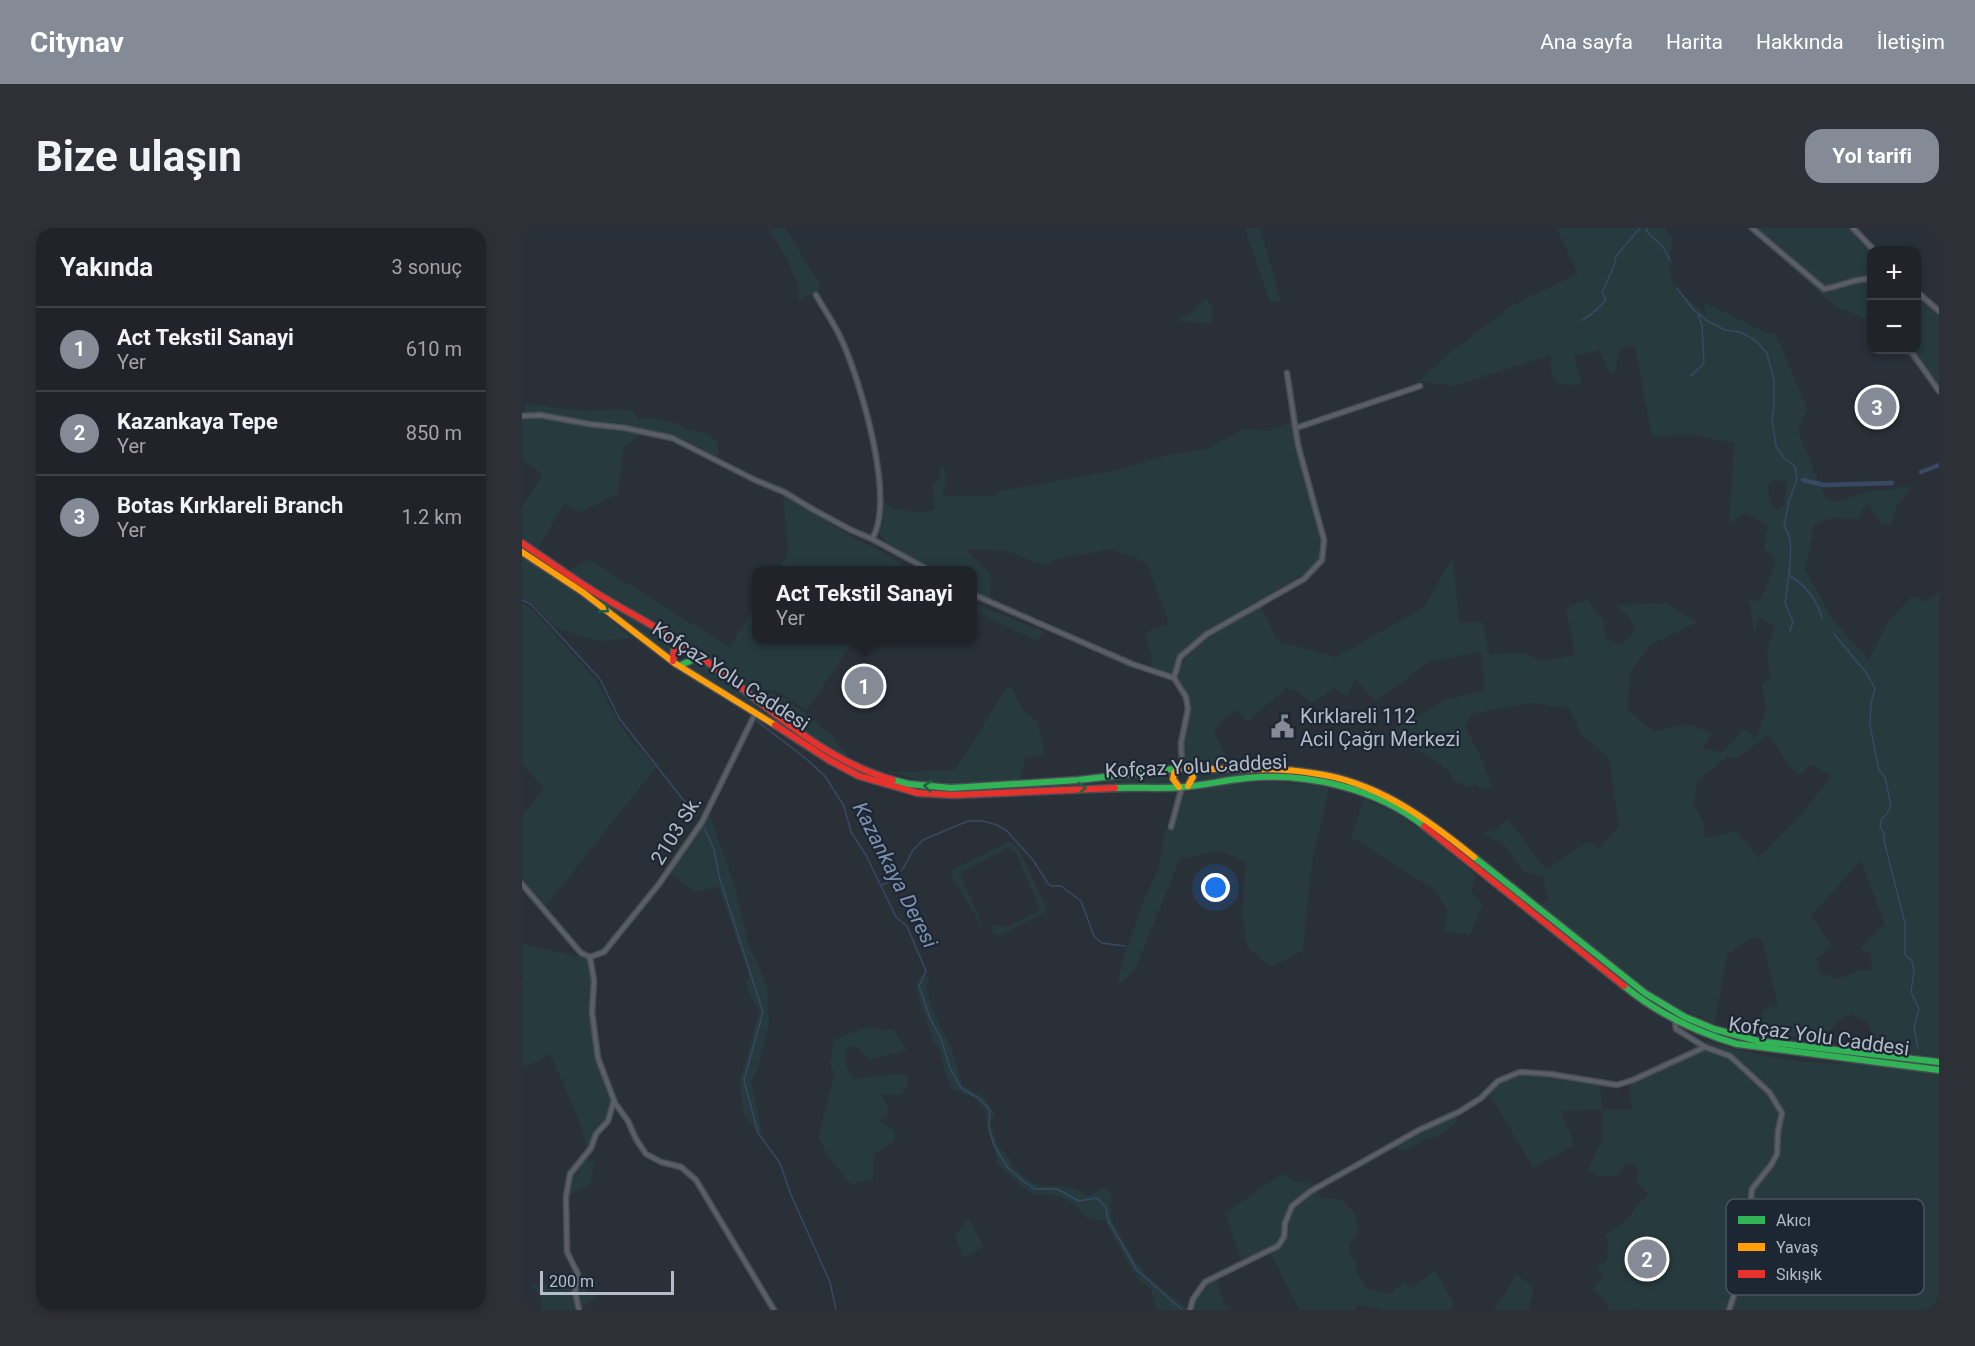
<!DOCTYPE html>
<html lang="tr">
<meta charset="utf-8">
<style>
body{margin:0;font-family:Roboto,sans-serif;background:#2d3036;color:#f1f3f6}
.controls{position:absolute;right:18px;top:18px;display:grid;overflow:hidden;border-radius:12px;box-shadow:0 3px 9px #0003}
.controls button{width:54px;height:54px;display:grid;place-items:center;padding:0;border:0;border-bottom:2px solid #3d4147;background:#20242a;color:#f1f3f6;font:30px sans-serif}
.scale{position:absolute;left:18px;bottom:15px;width:134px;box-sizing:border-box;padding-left:6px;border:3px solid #b4bcc9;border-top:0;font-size:16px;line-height:21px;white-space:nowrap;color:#b4bcc9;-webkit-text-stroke:4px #1d2633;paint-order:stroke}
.you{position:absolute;left:694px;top:660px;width:21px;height:21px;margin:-15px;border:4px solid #fff;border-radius:50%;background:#1a73e8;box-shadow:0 0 0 9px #1a73e833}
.badge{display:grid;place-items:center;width:39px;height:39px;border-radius:50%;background:#848b96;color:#fff;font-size:20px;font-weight:700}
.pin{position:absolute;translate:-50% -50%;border:3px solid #fff;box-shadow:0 2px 6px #0006}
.popup{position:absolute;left:230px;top:338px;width:225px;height:78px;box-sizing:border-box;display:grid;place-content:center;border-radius:12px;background:#20242a;filter:drop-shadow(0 2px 4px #0005);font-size:20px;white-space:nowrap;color:#a2a4a8}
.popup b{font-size:22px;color:#f1f3f6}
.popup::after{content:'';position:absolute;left:50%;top:100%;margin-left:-12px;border:12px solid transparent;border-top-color:#20242a}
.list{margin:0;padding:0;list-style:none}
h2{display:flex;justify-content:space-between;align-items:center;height:78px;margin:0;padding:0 24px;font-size:26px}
h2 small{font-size:20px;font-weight:400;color:#a2a4a8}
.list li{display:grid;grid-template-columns:39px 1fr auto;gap:18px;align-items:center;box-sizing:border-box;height:84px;padding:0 24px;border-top:2px solid #3d4147}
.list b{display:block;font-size:22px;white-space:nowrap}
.list p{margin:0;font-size:20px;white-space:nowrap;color:#a2a4a8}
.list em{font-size:20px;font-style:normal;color:#a2a4a8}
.map{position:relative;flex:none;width:1417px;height:1082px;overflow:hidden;border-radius:18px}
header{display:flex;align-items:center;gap:36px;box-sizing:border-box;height:84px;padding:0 30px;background:#848b96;color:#fff}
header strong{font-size:28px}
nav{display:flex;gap:33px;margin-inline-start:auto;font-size:21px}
.intro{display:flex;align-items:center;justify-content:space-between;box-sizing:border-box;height:144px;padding:0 36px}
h1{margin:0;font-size:42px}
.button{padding:15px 27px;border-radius:18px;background:#848b96;color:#fff;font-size:21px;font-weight:700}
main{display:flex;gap:36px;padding:0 36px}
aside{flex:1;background:#20242a;border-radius:18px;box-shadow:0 3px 9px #0003}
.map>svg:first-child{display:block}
.green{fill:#273a3e;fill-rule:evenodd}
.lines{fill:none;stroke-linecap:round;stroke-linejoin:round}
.stream{stroke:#384963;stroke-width:1.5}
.canal{stroke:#384963;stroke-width:4.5}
.street-casing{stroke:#484c53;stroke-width:7}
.fast-casing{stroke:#484c53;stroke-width:9}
.slow-casing{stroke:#484c53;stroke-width:9}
.jam-casing{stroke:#484c53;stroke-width:9}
.street{stroke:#5a5e66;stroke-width:4}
.fast{stroke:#30b455;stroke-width:6}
.slow{stroke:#ff9f0a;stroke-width:6}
.jam{stroke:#e5322d;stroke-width:6}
.oneway{stroke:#255f41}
.labels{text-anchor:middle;stroke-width:4.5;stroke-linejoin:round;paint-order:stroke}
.street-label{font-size:20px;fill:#b4bcc9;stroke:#1d2633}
.poi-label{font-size:20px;fill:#b4bcc9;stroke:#1d2633;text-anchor:start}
.water-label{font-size:21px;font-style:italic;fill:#7c92b1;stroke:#1d2633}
.key{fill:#1d2633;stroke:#4a5360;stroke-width:1.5}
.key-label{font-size:16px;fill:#b4bcc9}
</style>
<header>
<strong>Citynav</strong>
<nav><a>Ana sayfa</a><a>Harita</a><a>Hakkında</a><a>İletişim</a></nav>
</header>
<div class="intro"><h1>Bize ulaşın</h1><a class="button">Yol tarifi</a></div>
<main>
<aside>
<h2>Yakında<small>3 sonuç</small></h2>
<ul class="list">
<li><span class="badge">1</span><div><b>Act Tekstil Sanayi</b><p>Yer</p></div><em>610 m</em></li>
<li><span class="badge">2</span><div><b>Kazankaya Tepe</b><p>Yer</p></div><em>850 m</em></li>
<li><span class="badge">3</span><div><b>Botas Kırklareli Branch</b><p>Yer</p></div><em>1.2 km</em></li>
</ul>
</aside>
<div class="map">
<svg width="1417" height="1082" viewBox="0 0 1417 1082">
<rect width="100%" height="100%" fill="#2a3038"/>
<!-- green -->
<g class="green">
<path d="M246 0H263L298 56 297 63 276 73 277 59 264 29Z"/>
<path d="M723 0H738L759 73 748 74Z"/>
<path d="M1034 0H1144L1143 2 1150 8C1150 17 1147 34 1148 42 1149 62 1171 75 1184 87L1182 74 1242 104 1254 107 1285 180 1276 203 1303 269 1313 274 1351 262H1368L1382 258 1390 260 1375 278 1370 296H1360L1346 276 1341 281 1337 291 1308 290 1292 297 1283 342 1312 393 1347 432 1367 392 1390 368 1404 373 1417 365V829L1342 820 1349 804 1346 794 1329 786 1317 792 1299 813 1238 804 1241 782 1256 777 1240 711 1230 709 1205 727 1193 795C1182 790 1170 786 1159 781 1108 754 1064 713 1019 677L1026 672 1021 649 1000 643 982 616 960 606 975 601 986 591 1024 642 1066 614 1077 620 1097 598 1087 530 1059 506 1047 480 1008 475 950 486 943 499 958 527 970 557 965 561 953 557 946 559 932 553 926 542 876 510 872 501 924 472 963 462 959 424 907 434 853 474 833 450 825 468 813 460 789 476 777 464 765 460 725 494 714 482 700 491 692 504 708 537H665C664 530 660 522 661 515 662 504 667 493 668 483 669 469 654 456 657 443 662 420 719 389 739 377L755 413 814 429 901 380 931 329 937 395 961 394 967 427 1001 425 1019 433 1053 427 1044 380 1065 371 1082 393 1083 410 1099 417 1113 403 1108 390 1094 377 1144 375 1176 394 1130 416 1108 444 1106 483 1132 503 1165 496 1190 505 1180 521 1201 524 1222 501 1234 510 1244 482 1240 457 1248 449 1245 421 1253 398 1237 390 1232 404 1227 371 1238 374 1254 333 1242 321 1246 297 1223 285 1207 296 1212 215 1171 207 1130 208 1113 120 1099 119 1092 145 1086 142 1078 122 1052 128 1060 156 1038 157 1030 148 1028 127 932 158 897 153 934 120 991 77 1056 46ZM1253 251 1263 254 1265 262 1262 278 1255 282 1250 277 1245 259ZM1247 506 1264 533 1277 547 1289 537 1310 548 1280 585 1236 630 1215 603 1182 610V594L1172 578 1175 553 1205 529 1216 530ZM1339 633 1363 696 1338 721 1349 726 1350 743 1341 741 1316 751 1298 745 1294 731 1310 718 1289 687Z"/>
<path d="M1233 0H1329L1349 23V96L1344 91 1314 79 1245 18 1248 14Z"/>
<path d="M1395 66 1417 86V166L1410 154 1379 122H1394Z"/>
<path d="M682 72H686L691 82 690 94C683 97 667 93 656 93V91L671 84Z"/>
<path d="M3 176 63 183 101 181 111 183 116 191 129 190 152 195 167 202 184 205 195 213 197 230 167 214 150 208 103 198 67 195 39 188 19 186 1 187Z"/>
<path d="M17 189 119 206 102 219 96 266 59 284 43 275 16 320 0 309V279L21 246 0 232V190Z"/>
<path d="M770 194 779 236 800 311 797 332 779 348 690 399 654 430 650 447 629 440 630 427 623 409 628 402 647 396 625 335 589 321 535 331 523 338 485 323 444 321 469 347 468 371 450 362V342H415L367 317 357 306 361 293V272L372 281 402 285 413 281 410 257 417 252 418 239 423 240 424 258 420 268H471L479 263 591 243 647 227 684 221 723 201 748 203Z"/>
<path d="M261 266 332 310 356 321 381 337 377 342H256L266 326Z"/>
<path d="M0 328 66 373 109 410 76 413 33 400 11 375 0 370Z"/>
<path d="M68 332 207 419 234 377V412H332L285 482 255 463 225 461 176 422 47 342Z"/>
<path d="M76 369 152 415 146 426Z"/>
<path d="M450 375 523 404 515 413 450 382Z"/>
<path d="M0 376 9 379 76 455 94 490 109 512 134 539 24 678 0 650V588L22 561 0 536Z"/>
<path d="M175 430 249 488 168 441Z"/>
<path d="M486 458 490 460 502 483 515 494 523 526 503 530 499 551 439 556H416L364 544 433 542Z"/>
<path d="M229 465 252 466 265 471 311 508 317 519 325 526 324 530 301 516Z"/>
<path d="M674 543 744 545 675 554Z"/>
<path d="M647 545V557L559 556Z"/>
<path d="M741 554 781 556 807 560 790 635 781 723 750 739 725 720 720 685 724 634 698 623 658 631 613 742 596 757 600 734 621 674 637 639 643 601 650 603 663 565 708 556Z"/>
<path d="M842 571 872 584 907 607 954 647 949 663 961 676 948 707 922 703 926 682 910 660 829 609Z"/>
<path d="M187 586 212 655 226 715 245 758 247 797 236 839 229 854 240 904 236 905 221 885 218 852 237 785 224 758 227 746 196 658 174 664 148 645Z"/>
<path d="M487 614 496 619 526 683 477 708 469 704 472 697 485 699 516 683 517 679 494 625 486 620 438 645 463 704 427 643Z"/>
<path d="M0 716 65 730 70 754 67 785 74 830 90 871 84 892 73 905 65 922 59 897 29 827 0 840V753L2 752 0 745Z"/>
<path d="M400 746 408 748 404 761 413 788 430 821 440 857 460 868 473 885 469 893C472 909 475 920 488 930L490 938C497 944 506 955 516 957 535 960 550 955 566 968L583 959 589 966V989L606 1022 624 1047 667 1082H634L629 1062 615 1050 583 993 565 991C549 971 536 963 510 967L474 935 475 930 465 900 463 882 453 870 430 861 421 839 418 821 411 813 393 759Z"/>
<path d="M346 798 359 803 372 801 385 823 347 831 334 817 325 820 324 837 332 851 370 846 386 847V856L380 867 359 866 366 879 365 888 357 893 373 902V913L351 926V951L329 956 310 934 296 909 313 844 308 838 312 812Z"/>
<path d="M1182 812C1226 826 1283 838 1329 835L1417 846V1082H1208L1225 1031 1232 962 1251 939 1258 926V903L1262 884 1249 862 1232 849 1210 826 1185 816Z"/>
<path d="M1183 821 1207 830 1245 865 1258 885 1253 903 1254 926 1247 937 1227 961 1222 1031 1208 1076 1205 1082H1113L1112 1080 1108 1082H1087L1084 1072 1071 1061 1082 1048 1075 1042 1085 1031 1086 1012 1082 1007 1100 996 1126 966 1114 954 1116 939 1104 935 1094 948H1077L1066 942 1081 910 1079 882 1039 883 1053 917 1011 939 966 864C975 856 986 847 999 846 1018 843 1060 850 1078 857L1080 882H1110L1107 857Z"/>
<path d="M933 888 936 893 916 909H908L882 923 870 919Z"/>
<path d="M61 931 73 934 68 956 47 968 50 946Z"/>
<path d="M760 946 775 954 798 956 768 976 760 993V1008L755 1016 719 1032 703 985Z"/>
<path d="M795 963 800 971H819L833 986 837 1002 827 1017V1026L834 1033 835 1045 844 1060 867 1066 883 1053 888 1061 913 1042 932 1076 928 1082H862L836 1077 832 1082H778L748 1025C773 1013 759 998 771 980 776 973 788 968 795 963Z"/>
<path d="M447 990 461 1019 442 1030 433 1007Z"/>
<path d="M995 1046 1012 1060 1007 1082H972Z"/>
<path d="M694 1049 702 1075 709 1082H670C674 1068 680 1056 694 1049Z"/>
<path d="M54 1053 56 1082H20L18 1067 9 1058Z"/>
<path d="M57 1055 68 1066 75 1069 58 1082 55 1063Z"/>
</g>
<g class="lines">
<!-- stream -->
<g class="stream">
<path d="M1124 0 1126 5 1141 19 1149 34"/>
<path d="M1155 60 1171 81 1184 92 1203 102 1218 104 1233 112 1245 125 1252 153V179L1250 191 1254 218 1262 230 1273 238 1275 251 1267 273 1262 298C1272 312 1268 330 1267 347 1283 357 1295 371 1300 390"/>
<path d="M1060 92C1067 89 1079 78 1084 72L1080 65 1093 35 1094 28 1118 0"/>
<path d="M1169 148 1182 135 1180 97 1176 87"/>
<path d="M1267 347 1263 375 1271 394 1268 403"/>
<path d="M0 372 9 376 78 451 97 490 174 588"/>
<path d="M1312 406 1346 447 1353 461 1349 475 1348 497 1357 542 1363 549 1369 578 1364 587 1360 590 1358 599 1363 607 1361 609 1383 695V727L1390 733 1392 743 1389 764 1397 781 1392 799 1396 820"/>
<path d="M235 493 282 529 303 548 322 578 329 604 344 627 374 689 385 698 404 743 397 758 408 790 419 811 428 840 439 860 458 871 468 882 467 900 472 917 486 940 500 952 513 961H535L557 973 575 970 584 979 586 992 615 1042 660 1082"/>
<path d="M182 600 192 621 197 648 241 784 222 852 236 905 258 935 269 967 308 1054 314 1082"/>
<path d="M360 657 371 652 382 639 391 622 401 612 446 593H461L475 597 485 603 511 632 525 654 529 658H539L559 673 572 708 580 715 603 718"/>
</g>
<!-- canal -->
<g class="canal">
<path d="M1399 244 1417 237"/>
<path d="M1281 252 1302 257 1370 255"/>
</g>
<defs>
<g id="street">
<path d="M1230 0 1302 61C1317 59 1331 51 1346 51L1350 55"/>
<path d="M1331 0 1352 22"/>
<path d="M1394 63 1417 83"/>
<path d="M294 67C303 83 314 98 321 115 339 156 374 272 350 311"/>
<path d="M1388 122 1417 163"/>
<path d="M0 188 18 187 67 196 103 200 150 210 233 252 262 264 292 282 329 302 350 311 407 342"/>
<path d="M774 200 898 158"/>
<path d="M450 366 610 436 652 450"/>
<path d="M660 540 659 515 666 481 664 469 652 450 658 429 685 406 782 351 800 332 802 312 776 217 765 145"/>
<path d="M649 599 660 559"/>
<path d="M0 656 59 725 68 729 82 724 137 656 180 594 234 484"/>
<path d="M68 729 72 753 70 784 76 830 93 875 106 893 114 911 124 926 139 934 159 939 174 952 252 1082"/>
<path d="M1183 819 1208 828 1247 864 1260 885 1256 903 1255 926 1249 937 1230 961 1224 1031 1207 1082"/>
<path d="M57 1082 53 1064 56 1046 45 1024 44 969 48 946 69 920 74 906 86 893 92 872"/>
<path d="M668 1082 671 1071 683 1054 756 1018 762 1009 763 995 770 978 789 963 897 902 937 884 959 870 976 853 998 844 1028 846 1095 857 1111 852 1183 819 1154 801 1153 792"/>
</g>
<g id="fast">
<path d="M159 437 168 433 169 423"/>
<path d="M371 552 387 556 429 560 556 552 660 540 689 541"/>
<path d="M593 560C615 559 639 561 661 559 683 557 704 552 725 550 784 544 854 560 902 598"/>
<path d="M952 629 1123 765 1163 789 1192 801 1236 813 1417 834"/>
<path d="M1102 758C1135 785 1174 804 1215 816L1417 842"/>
</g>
<g id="slow">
<path d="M0 324 62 365 154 436 253 497"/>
<path d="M663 540 668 543 671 549 666 558"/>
<path d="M689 541C722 541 757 540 790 545 854 553 904 590 952 629"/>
<path d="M656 542 652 545 651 551 657 559"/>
</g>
<g id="jam">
<path d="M0 315C25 332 50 350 76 366 105 384 137 400 166 420 233 465 291 529 371 552"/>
<path d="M151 433 152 422 156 419 162 418"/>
<path d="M253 497 307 532 337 548 396 565 432 567 593 560"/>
<path d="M902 598 1102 758"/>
</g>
</defs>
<!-- street casing -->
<use href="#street" class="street-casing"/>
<!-- fast casing -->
<use href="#fast" class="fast-casing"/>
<!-- slow casing -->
<use href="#slow" class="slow-casing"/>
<!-- jam casing -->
<use href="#jam" class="jam-casing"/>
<!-- street -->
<use href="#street" class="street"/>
<!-- fast -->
<use href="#fast" class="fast"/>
<!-- slow -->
<use href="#slow" class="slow"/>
<!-- jam -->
<use href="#jam" class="jam"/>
</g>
<!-- one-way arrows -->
<defs><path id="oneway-chevron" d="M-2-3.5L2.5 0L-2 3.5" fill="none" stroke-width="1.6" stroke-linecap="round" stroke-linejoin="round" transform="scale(1.5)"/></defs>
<g class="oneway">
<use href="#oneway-chevron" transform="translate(83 381) rotate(38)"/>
<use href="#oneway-chevron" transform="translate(406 558) rotate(-173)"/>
<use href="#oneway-chevron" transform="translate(560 560) rotate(-2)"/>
</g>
<!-- icons -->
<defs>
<symbol id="civic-bare" viewBox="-9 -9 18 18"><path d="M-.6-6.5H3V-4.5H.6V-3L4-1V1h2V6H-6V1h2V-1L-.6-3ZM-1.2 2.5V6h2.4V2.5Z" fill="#848b96" stroke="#1d2633" stroke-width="2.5" paint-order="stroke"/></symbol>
</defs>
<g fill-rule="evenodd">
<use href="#civic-bare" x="744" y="482" width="33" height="33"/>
</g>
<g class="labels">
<!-- street labels -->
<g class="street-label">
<text transform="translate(209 448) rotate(33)" y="7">Kofçaz Yolu Caddesi</text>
<text transform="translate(674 538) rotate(-3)" y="7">Kofçaz Yolu Caddesi</text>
<text transform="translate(154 602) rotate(-58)" y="7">2103 Sk.</text>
<text transform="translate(1297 808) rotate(8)" y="7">Kofçaz Yolu Caddesi</text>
</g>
<!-- poi labels -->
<g class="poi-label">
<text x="778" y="495">Kırklareli 112<tspan x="778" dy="23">Acil Çağrı Merkezi</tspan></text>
</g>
<!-- water labels -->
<g class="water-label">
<text transform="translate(373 647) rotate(63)" y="7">Kazankaya Deresi</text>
</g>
</g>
<!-- legend -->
<rect x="1204" y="971" width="198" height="96" rx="9" class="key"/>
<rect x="1216" y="988" width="27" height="8" fill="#30b455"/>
<rect x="1216" y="1015" width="27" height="8" fill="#ff9f0a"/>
<rect x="1216" y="1042" width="27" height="8" fill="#e5322d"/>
<g class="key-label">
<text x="1254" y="998">Akıcı</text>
<text x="1254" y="1025">Yavaş</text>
<text x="1254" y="1052">Sıkışık</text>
</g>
</svg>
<div class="controls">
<button>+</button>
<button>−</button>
</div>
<div class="scale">200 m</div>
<div class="you"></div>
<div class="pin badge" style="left:342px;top:458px">1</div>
<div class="popup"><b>Act Tekstil Sanayi</b>Yer</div>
<div class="pin badge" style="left:1125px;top:1031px">2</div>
<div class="pin badge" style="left:1355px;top:179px">3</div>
</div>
</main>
